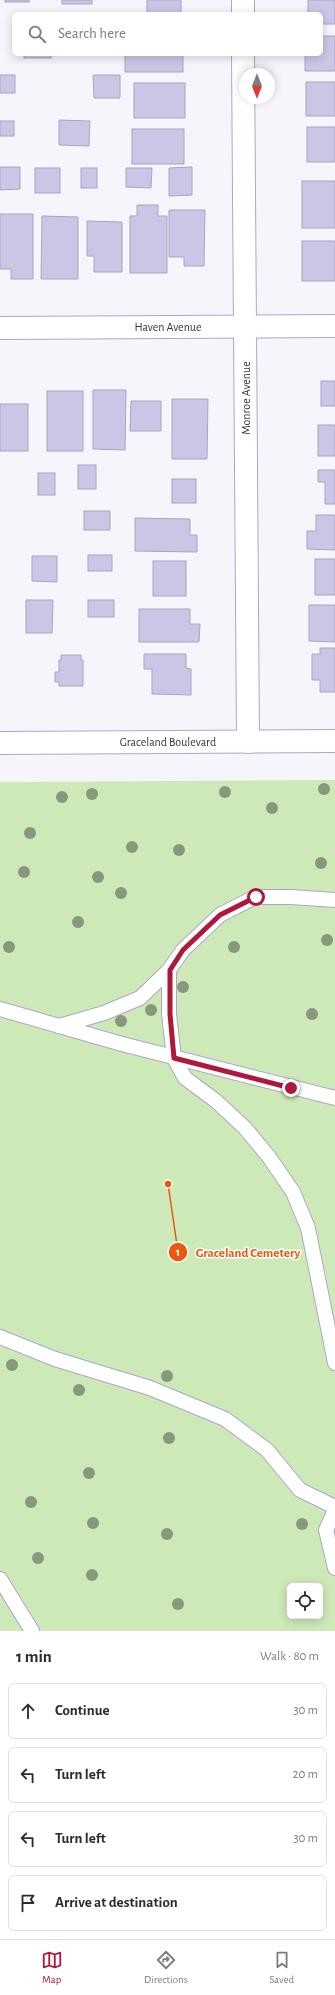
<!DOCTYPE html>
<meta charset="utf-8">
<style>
body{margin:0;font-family:"Alegreya Sans",sans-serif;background:#f7f7f7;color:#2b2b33}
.controls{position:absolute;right:12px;bottom:12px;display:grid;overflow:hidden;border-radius:6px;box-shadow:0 2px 10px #0003}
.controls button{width:36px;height:36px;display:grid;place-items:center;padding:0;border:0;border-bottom:1px solid #e1e1e2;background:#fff;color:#2b2b33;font:20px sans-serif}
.compass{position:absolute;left:239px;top:68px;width:36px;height:36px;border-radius:50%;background:#fff;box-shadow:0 2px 10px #0003;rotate:180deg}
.stop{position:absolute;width:12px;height:12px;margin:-9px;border:3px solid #ad183b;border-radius:50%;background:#fff}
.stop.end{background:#ad183b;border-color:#fff;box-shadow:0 1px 4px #0008}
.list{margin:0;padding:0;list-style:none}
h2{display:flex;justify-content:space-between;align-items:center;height:52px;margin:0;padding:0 16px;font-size:17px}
h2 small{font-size:13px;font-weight:400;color:#7c7c81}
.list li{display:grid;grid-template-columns:26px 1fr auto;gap:12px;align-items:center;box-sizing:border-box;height:56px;margin:0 8px 8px;padding:0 8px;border:1px solid #e1e1e2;border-radius:6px}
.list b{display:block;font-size:15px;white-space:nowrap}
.list em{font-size:13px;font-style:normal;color:#7c7c81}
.icon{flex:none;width:22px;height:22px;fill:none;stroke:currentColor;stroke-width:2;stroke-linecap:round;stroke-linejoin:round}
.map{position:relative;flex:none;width:335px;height:1631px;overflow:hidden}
.search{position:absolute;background:#fff;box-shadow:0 2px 10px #0003;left:12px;right:12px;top:12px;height:44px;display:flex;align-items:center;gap:10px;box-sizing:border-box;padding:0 14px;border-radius:6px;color:#7c7c81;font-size:15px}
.sheet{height:308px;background:#fff}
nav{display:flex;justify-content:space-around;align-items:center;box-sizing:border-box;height:56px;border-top:1px solid #e1e1e2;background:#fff;font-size:11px;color:#7c7c81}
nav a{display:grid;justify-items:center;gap:2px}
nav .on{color:#ad183b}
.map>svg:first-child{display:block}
.green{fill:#cde9b8;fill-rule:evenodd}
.building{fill:#ccc6e6;stroke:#aaa4c3}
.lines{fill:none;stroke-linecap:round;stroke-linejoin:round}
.service-casing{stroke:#ada7c6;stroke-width:16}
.minor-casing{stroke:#ada7c6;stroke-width:24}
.service{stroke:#fff;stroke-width:14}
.minor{stroke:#fff;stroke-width:22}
.tree{fill:#89977c}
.route{stroke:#ad183b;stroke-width:5}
.labels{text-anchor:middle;stroke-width:3;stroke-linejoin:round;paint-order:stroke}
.street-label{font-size:12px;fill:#373441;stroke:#fff}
.leader{fill:none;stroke:#e8590c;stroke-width:1.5}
.callout-dot{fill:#e8590c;stroke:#fff;stroke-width:1.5}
.mark-label{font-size:12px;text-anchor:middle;font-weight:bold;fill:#fff}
.callout-label{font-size:13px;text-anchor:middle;font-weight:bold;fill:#e8590c;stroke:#fff;stroke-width:3;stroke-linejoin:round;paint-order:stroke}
</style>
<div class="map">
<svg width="335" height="1631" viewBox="0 0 335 1631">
<rect width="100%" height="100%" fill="#f6f5fc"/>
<!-- green -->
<path class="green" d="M335 780V1631H0V782ZM290 1586H320V1616H290Z"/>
<!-- building -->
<g class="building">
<rect x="5" y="0" width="24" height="2"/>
<rect x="62" y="0" width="30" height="4"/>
<rect x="147" y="0" width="34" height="14"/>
<path d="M308 0H335V24H321V14H308Z"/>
<path d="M321 36H335V71H305V54H321Z"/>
<rect x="24" y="54" width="27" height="4"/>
<rect x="125" y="54" width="58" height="18"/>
<rect x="0" y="75" width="15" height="18"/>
<path d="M93 75H120V98H94Z"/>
<rect x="306" y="82" width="29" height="34"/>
<rect x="134" y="83" width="51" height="35"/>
<path d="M59 120 90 121 89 146 59 145Z"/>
<rect x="0" y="121" width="14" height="15"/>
<rect x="307" y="127" width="28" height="35"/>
<rect x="132" y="129" width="52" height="35"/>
<path d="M0 167H20V189L0 190Z"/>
<path d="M192 167V195L169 196V168Z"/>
<rect x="35" y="168" width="25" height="25"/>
<rect x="81" y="168" width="16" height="20"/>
<path d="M126 168H152L151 188 126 187Z"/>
<rect x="302" y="181" width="33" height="47"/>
<path d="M137 205H158V216H167V273H130V216H137Z"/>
<path d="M169 210H205L204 266H184V257H169Z"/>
<path d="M0 214H33V279H11V269H0Z"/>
<path d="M42 216 78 217V279H41Z"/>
<path d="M87 221 122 222V272H94V256H87Z"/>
<rect x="302" y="241" width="33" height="40"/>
<rect x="321" y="381" width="14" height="25"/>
<path d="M93 390H126L125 450 93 449Z"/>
<rect x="47" y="391" width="36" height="60"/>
<path d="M172 399H208L207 459H172Z"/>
<path d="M131 401H161V431H130Z"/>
<rect x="0" y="404" width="28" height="47"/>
<rect x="318" y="425" width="17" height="31"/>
<rect x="78" y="465" width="18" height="24"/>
<path d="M318 470H335V504H325V482H318Z"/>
<rect x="38" y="473" width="17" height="22"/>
<rect x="172" y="479" width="24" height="24"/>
<rect x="84" y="511" width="26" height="19"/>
<path d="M316 515H335V550L307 549V531H316Z"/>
<path d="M135 518 190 519V535H197V552L135 551Z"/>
<rect x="88" y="555" width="24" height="16"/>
<path d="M32 556H57V582L32 581Z"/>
<rect x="315" y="559" width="20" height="36"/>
<rect x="153" y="561" width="33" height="35"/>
<path d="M26 600H53L52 633H26Z"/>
<rect x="88" y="600" width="26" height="17"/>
<path d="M309 605H335V642L309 641Z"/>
<path d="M139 609H190V624H200L199 642H139Z"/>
<path d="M320 648H335V692H320V680H312V654H320Z"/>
<path d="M144 654H186V668L191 669V695L152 694V669H144Z"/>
<path d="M61 655H81V660H83V686H59V682H55V672H59V660H61Z"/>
</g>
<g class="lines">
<defs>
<g id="service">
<path d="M169 970V1014L174 1058 185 1078 216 1101 245 1128 269 1157 293 1192 308 1228 335 1363"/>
<path d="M0 1009 122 1044 335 1098"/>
<path d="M59 1026 104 1013 140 998 169 970 183 950 220 915 255 897H291L335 900"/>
<path d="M0 1337 55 1359 150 1388 225 1419 267 1450 300 1490 335 1507"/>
<path d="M335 1510 326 1530 335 1568"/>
<path d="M0 1579 32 1631"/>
</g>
<g id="minor">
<path d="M243 0V14"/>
<path d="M243 54 248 742"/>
<path d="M0 328 335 326"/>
<path d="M0 743 335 741"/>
</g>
</defs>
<!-- service casing -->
<use href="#service" class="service-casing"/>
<!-- minor casing -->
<use href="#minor" class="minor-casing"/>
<!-- service -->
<use href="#service" class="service"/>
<!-- minor -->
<use href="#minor" class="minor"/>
</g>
<!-- trees -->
<g class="tree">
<circle cx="324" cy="789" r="6"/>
<circle cx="225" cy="792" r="6"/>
<circle cx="92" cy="794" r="6"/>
<circle cx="62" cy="797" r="6"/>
<circle cx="272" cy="808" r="6"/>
<circle cx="30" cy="833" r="6"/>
<circle cx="132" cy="847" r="6"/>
<circle cx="179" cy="850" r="6"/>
<circle cx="321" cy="863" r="6"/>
<circle cx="24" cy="872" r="6"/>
<circle cx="98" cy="877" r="6"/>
<circle cx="121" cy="893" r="6"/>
<circle cx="78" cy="922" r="6"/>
<circle cx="327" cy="940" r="6"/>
<circle cx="9" cy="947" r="6"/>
<circle cx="234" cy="947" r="6"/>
<circle cx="183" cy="987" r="6"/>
<circle cx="151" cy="1010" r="6"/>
<circle cx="312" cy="1014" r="6"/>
<circle cx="121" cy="1021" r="6"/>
<circle cx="12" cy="1365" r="6"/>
<circle cx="167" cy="1376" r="6"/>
<circle cx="79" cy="1390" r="6"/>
<circle cx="169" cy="1438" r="6"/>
<circle cx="89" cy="1473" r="6"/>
<circle cx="31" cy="1502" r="6"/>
<circle cx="93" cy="1523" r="6"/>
<circle cx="302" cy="1524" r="6"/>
<circle cx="167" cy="1534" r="6"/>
<circle cx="38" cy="1558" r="6"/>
<circle cx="92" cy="1575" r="6"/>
<circle cx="178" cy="1604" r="6"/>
</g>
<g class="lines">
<!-- route -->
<path class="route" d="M256 897 220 915 183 950 170 970V1014L174 1058 291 1088"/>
</g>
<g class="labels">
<!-- street labels -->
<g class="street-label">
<text x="168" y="331">Haven Avenue</text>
<text transform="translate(246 398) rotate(-90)" y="4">Monroe Avenue</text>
<text x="168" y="746">Graceland Boulevard</text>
</g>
</g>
<!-- callouts -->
<path class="leader" d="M168 1184L178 1252"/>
<g class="callout-dot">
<circle cx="168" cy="1184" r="4"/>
<circle cx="178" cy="1252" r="10"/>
</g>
<g class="mark-label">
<text x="178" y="1256">1</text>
</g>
<g class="callout-label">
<text x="248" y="1257">Graceland Cemetery</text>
</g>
</svg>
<div class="controls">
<button><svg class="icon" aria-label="locate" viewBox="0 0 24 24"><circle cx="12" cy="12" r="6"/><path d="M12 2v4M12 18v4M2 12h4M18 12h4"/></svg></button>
</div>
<svg class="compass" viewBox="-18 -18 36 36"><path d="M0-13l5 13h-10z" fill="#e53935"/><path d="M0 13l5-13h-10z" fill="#7c7c81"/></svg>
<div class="stop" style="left:256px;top:897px"></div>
<div class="stop end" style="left:291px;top:1088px"></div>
<div class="search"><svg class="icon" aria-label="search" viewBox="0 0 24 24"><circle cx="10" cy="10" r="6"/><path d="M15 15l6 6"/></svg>Search here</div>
</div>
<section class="sheet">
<h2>1 min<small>Walk · 80 m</small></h2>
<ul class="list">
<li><svg class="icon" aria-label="ahead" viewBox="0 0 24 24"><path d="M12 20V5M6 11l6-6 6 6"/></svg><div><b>Continue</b></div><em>30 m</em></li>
<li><svg class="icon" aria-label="left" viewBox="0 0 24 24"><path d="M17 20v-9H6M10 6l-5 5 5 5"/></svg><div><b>Turn left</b></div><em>20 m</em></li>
<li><svg class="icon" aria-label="left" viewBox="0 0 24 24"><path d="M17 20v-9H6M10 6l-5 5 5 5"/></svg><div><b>Turn left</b></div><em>30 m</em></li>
<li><svg class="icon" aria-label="arrive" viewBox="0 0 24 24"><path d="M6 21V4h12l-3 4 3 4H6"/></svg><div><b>Arrive at destination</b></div></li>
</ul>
</section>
<nav>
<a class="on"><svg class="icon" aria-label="map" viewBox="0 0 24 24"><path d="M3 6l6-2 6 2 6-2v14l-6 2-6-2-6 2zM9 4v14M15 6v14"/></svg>Map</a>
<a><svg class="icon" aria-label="directions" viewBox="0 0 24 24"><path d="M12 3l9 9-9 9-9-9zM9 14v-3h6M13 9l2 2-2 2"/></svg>Directions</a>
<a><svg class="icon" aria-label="saved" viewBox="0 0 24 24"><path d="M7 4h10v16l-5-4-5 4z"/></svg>Saved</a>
</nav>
